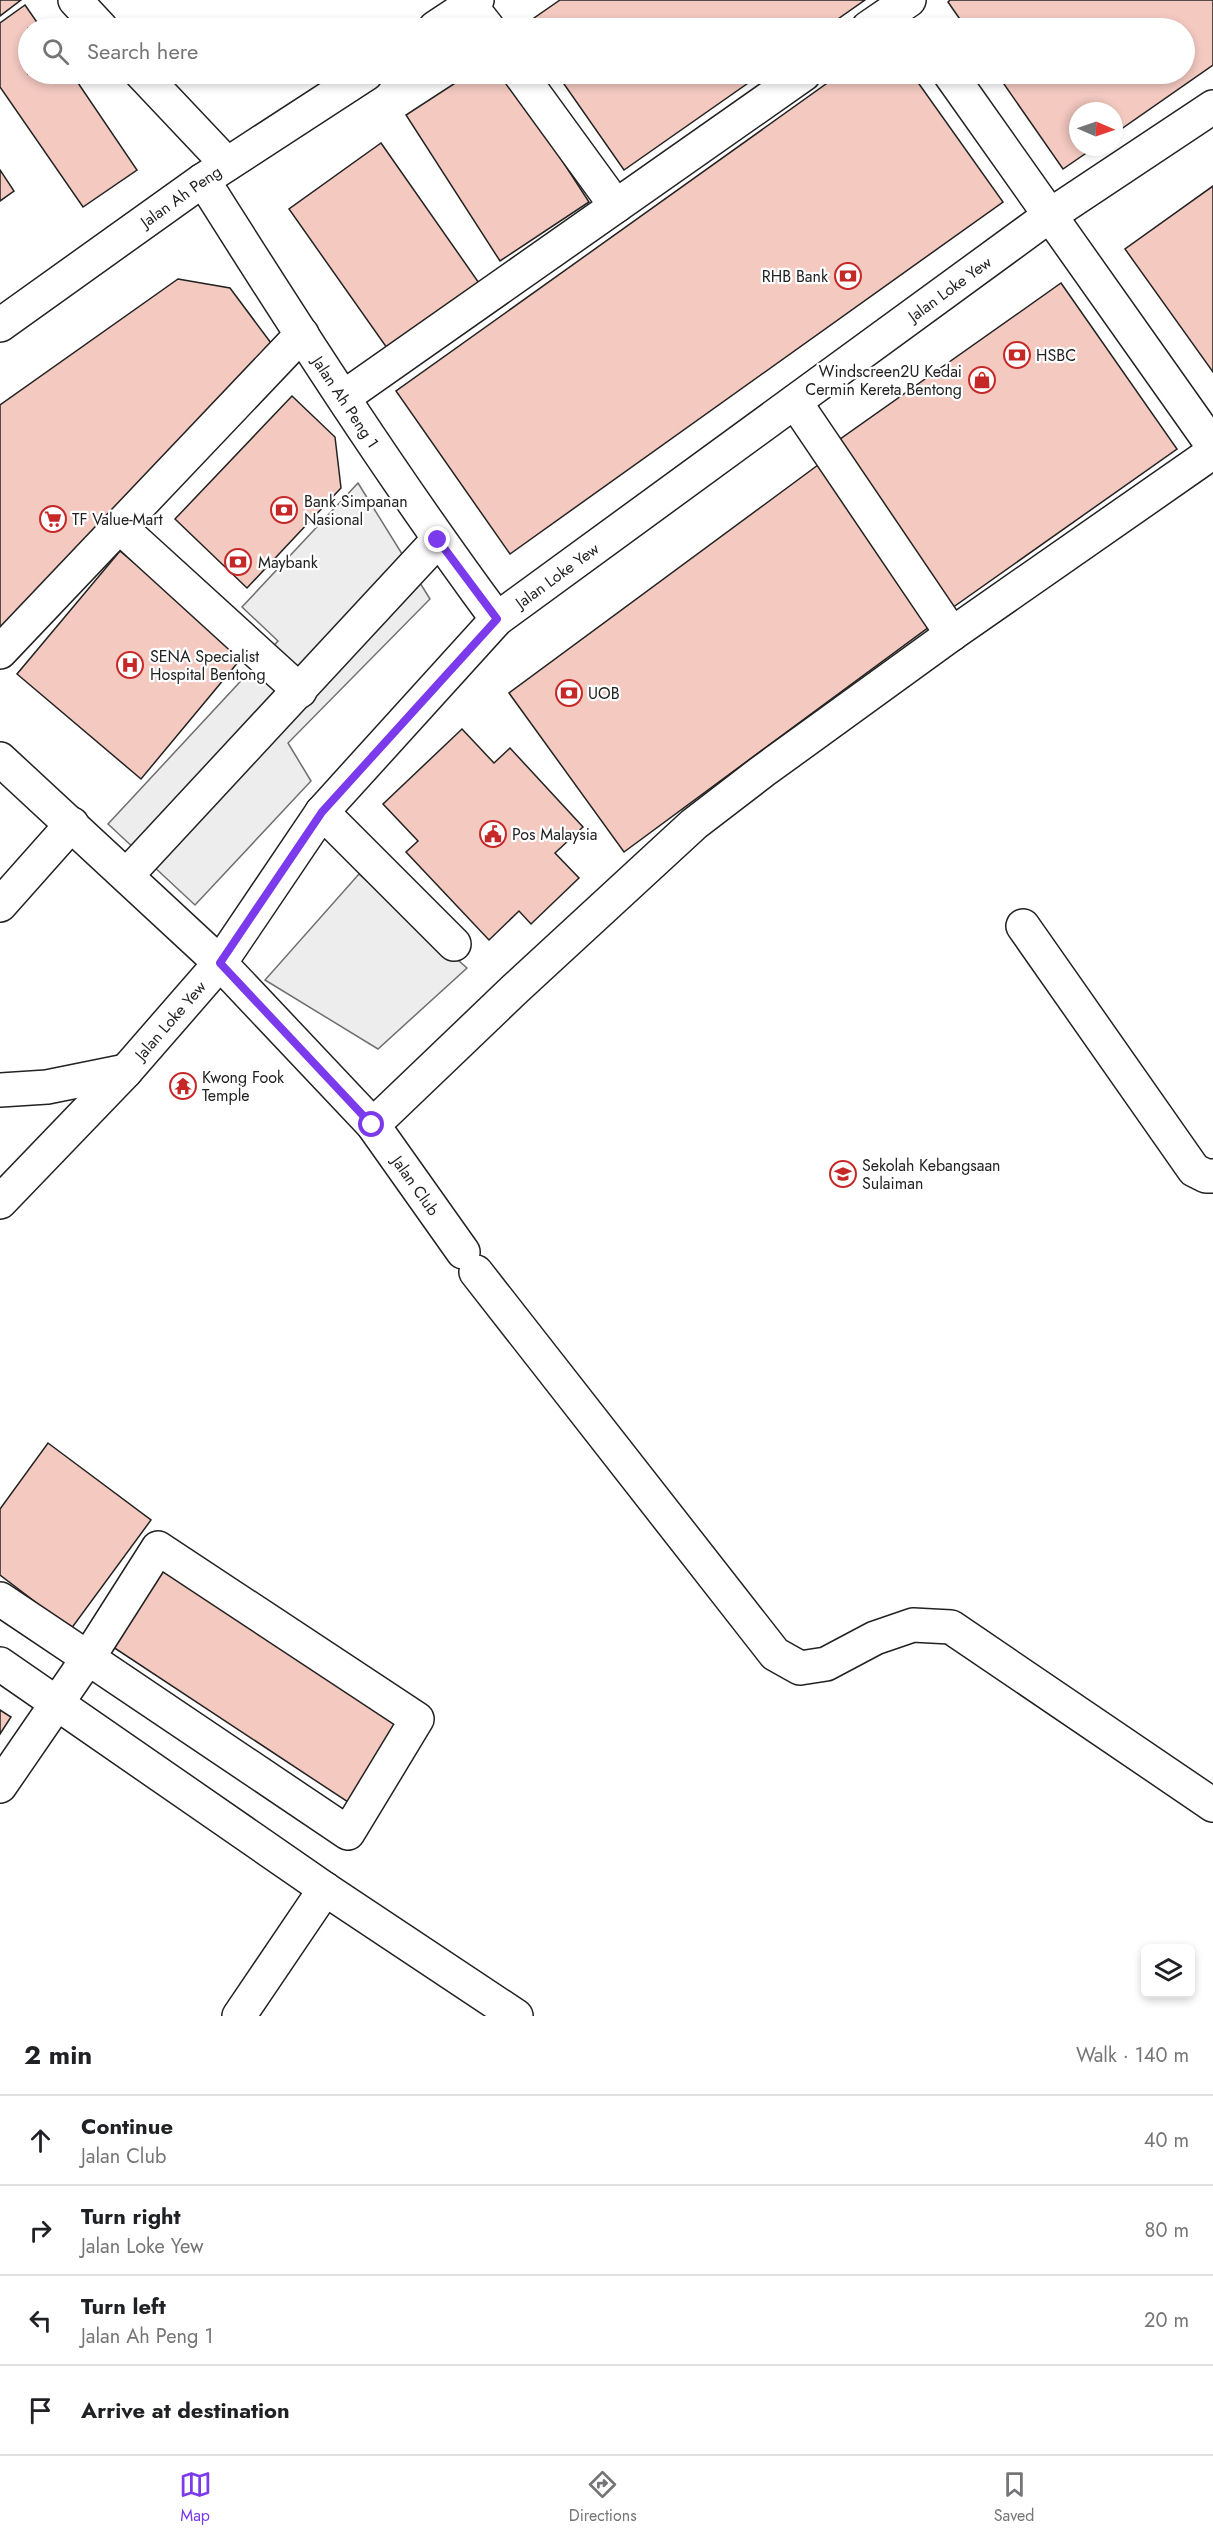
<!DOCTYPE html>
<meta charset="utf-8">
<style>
body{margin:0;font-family:Jost,sans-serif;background:#f6f6f6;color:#202124}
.controls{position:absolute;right:18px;bottom:18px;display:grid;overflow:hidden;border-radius:9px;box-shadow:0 3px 9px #0003}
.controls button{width:54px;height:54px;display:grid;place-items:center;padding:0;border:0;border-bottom:2px solid #e0e0e0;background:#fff;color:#202124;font:30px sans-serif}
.compass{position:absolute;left:1069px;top:102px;width:54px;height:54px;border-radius:50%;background:#fff;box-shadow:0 3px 9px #0003;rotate:92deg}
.stop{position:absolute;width:18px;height:18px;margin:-14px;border:4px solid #7c3aed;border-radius:50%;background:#fff}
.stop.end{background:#7c3aed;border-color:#fff;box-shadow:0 2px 6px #0008}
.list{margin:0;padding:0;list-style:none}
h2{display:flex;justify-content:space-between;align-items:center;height:78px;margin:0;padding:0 24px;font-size:26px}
h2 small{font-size:20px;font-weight:400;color:#757577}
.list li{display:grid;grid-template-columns:39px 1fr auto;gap:18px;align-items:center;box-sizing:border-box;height:90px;padding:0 24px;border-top:2px solid #e0e0e0}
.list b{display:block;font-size:22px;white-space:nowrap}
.list p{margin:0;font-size:20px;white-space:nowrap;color:#757577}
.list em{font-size:20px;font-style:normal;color:#757577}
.icon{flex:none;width:33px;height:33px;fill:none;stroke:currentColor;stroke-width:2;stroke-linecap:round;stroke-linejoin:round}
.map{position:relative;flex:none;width:1213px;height:2016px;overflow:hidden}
.search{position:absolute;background:#fff;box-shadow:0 3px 9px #0003;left:18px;right:18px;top:18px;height:66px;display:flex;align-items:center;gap:15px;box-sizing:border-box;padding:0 21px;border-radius:33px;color:#757577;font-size:22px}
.sheet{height:438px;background:#fff}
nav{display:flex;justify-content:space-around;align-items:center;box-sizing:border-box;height:84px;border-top:2px solid #e0e0e0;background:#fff;font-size:16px;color:#757577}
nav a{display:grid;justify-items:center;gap:3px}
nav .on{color:#7c3aed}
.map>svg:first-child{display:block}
.parking{fill:#ededed;stroke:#6f6f6f;stroke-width:1.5}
.building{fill:#f3c9c0;stroke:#222;stroke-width:1.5}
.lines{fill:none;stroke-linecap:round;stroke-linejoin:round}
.minor-casing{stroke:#222;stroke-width:36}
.major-casing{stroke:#222;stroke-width:36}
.minor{stroke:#fff;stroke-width:33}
.major{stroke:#fff;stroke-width:33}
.route{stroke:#7c3aed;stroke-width:8}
.labels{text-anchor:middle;stroke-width:4.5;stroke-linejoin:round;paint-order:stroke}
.street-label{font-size:16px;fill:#222;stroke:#fff}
.poi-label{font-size:16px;fill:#222;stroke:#fff;text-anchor:start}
</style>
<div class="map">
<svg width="1213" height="2016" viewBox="0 0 1213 2016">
<rect width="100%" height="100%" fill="#fff"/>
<!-- parking -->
<g class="parking">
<path d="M358 483 430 599 288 743 311 781 195 905 108 824 278 641 242 607Z"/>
<path d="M359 874 467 968 378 1049 265 980Z"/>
</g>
<!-- building -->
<g class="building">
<path d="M0 0H21L0 16Z"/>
<path d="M560 0H865L825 28H526L524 25Z"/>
<path d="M950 0H1213V65L1114 134V111H1078V147H1095L1063 169 997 74H1184V28H966L948 2Z"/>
<path d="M25 5 41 28H28V74H72L137 170 83 207 0 87V23Z"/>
<path d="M469 74H506L589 202 500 261 406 115Z"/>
<path d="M557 74H761L624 170Z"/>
<path d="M840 74H912L1003 202 510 554 396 391Z"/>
<path d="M381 143 479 283 387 348 289 209Z"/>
<path d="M0 170 14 191 0 201Z"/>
<path d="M1213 186V372L1125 249Z"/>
<path d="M178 279 230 288 271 343 0 633V405Z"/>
<path d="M1061 283 1177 449 952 608 836 442Z"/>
<path d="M292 396 335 437 341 488 247 588 175 519Z"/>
<path d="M818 465 933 624 624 852 509 693Z"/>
<path d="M120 551 244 655 141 779 17 674Z"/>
<path d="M462 729 494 763 510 748 583 827 555 853 579 878 531 924 519 911 489 940 406 852 418 841 383 804Z"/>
<path d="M48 1443 151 1520 71 1629 0 1575V1509Z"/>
<path d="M164 1569 402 1726 351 1804 113 1647Z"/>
<path d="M0 1710 11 1717 0 1734Z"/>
</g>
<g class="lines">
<defs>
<g id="minor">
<path d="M75 0 101 28"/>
<path d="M470 5 488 28"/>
<path d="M868 28 909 0"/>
<path d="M142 74 227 164"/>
<path d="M520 74 616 206"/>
<path d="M950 74 1213 446"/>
<path id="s1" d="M203 180C297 329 392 477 497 619"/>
<path d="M344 397 804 74"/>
<path d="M795 402 952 634"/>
<path d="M120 527 300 691"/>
<path d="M0 652 302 334"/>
<path id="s2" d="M0 759 220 963 373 1125 463 1252"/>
<path d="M322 812 454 944"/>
<path d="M127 875 438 540"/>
<path d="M0 905 72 824"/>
<path d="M1023 926 1194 1170 1206 1176H1213"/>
<path d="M373 1125 515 989 694 824 763 771 952 634 1213 452"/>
<path d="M476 1272 775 1654 800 1668 826 1664 875 1638 913 1625 951 1627 1213 1805"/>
<path d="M0 1599 88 1658 158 1548 417 1719 348 1833 88 1658 0 1786"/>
<path d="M0 1664 325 1889 516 2016"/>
<path d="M239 2016 325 1889"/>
</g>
<g id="major">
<path d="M435 28 477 0"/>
<path id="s3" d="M0 325 203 180 366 74"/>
<path d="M0 1090 47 1087 126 1071"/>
<path id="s4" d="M0 1202 126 1071 220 963 322 812 497 619 1049 216 1213 107"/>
</g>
</defs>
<!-- minor casing -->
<use href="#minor" class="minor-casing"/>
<!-- major casing -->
<use href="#major" class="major-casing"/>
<!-- minor -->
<use href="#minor" class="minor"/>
<!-- major -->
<use href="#major" class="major"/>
</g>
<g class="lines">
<!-- route -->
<path class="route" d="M372 1125 220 963 322 812 497 619 438 540"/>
</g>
<!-- icons -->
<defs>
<symbol id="bank-ring" viewBox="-11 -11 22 22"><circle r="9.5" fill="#fff" stroke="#c62828" stroke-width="1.5"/><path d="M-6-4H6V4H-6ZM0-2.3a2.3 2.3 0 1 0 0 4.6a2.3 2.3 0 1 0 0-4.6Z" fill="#c62828"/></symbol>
<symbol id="shop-ring" viewBox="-11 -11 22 22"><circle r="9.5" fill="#fff" stroke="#c62828" stroke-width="1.5"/><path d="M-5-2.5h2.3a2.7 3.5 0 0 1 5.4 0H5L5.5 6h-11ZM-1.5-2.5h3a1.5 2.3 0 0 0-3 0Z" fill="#c62828"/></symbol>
<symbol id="supermarket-ring" viewBox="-11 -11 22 22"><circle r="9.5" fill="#fff" stroke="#c62828" stroke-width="1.5"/><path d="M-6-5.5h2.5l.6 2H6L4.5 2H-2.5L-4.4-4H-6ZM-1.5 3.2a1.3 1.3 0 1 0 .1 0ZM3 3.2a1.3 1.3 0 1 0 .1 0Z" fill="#c62828"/></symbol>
<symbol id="hospital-ring" viewBox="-11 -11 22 22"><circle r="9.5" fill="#fff" stroke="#c62828" stroke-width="1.5"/><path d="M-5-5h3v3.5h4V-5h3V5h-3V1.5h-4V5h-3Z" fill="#c62828"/></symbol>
<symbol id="civic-ring" viewBox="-11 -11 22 22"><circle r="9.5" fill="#fff" stroke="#c62828" stroke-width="1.5"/><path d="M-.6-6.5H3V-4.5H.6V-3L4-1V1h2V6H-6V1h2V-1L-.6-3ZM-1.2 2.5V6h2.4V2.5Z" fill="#c62828"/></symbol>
<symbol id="temple-ring" viewBox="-11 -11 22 22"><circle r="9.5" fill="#fff" stroke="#c62828" stroke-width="1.5"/><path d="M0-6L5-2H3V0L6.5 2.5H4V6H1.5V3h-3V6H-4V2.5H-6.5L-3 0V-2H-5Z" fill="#c62828"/></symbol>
<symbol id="school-ring" viewBox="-11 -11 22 22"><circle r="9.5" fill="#fff" stroke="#c62828" stroke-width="1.5"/><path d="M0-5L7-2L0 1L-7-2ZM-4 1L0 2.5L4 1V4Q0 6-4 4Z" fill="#c62828"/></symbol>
</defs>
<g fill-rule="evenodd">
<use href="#bank-ring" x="833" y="261" width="30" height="30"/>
<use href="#bank-ring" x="1002" y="340" width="30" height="30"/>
<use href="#shop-ring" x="967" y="365" width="30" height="30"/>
<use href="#bank-ring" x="269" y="495" width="30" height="30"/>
<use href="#supermarket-ring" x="38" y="504" width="30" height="30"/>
<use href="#bank-ring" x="223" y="547" width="30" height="30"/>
<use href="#hospital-ring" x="115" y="650" width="30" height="30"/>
<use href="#bank-ring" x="554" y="678" width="30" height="30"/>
<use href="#civic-ring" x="478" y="819" width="30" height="30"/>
<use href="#temple-ring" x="168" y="1071" width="30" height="30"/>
<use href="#school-ring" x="828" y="1159" width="30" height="30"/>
</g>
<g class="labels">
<!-- street labels -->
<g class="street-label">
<text dy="6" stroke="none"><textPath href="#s3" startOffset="222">Jalan Ah Peng</textPath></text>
<text dy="6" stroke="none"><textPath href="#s4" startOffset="1328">Jalan Loke Yew</textPath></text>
<text dy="6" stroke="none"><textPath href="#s1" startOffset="264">Jalan Ah Peng 1</textPath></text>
<text dy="6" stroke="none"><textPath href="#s4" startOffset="842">Jalan Loke Yew</textPath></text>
<text dy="6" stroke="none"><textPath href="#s4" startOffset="249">Jalan Loke Yew</textPath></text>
<text dy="6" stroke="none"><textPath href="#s2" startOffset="597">Jalan Club</textPath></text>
</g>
<!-- poi labels -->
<g class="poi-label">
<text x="828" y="282" text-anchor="end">RHB Bank</text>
<text x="1036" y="361">HSBC</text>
<text x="962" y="377" text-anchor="end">Windscreen2U Kedai<tspan x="962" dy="18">Cermin Kereta Bentong</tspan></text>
<text x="304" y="507">Bank Simpanan<tspan x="304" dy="18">Nasional</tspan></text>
<text x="72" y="525">TF Value-Mart</text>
<text x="258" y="568">Maybank</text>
<text x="150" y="662">SENA Specialist<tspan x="150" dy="18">Hospital Bentong</tspan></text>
<text x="588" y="699">UOB</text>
<text x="512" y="840">Pos Malaysia</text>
<text x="202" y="1083">Kwong Fook<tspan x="202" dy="18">Temple</tspan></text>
<text x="862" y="1171">Sekolah Kebangsaan<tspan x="862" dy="18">Sulaiman</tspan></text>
</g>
</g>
</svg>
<div class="controls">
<button><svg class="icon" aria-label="layers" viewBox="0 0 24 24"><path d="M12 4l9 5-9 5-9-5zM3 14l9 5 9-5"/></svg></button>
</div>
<svg class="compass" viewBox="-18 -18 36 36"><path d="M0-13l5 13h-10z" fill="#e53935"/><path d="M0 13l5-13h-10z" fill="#757577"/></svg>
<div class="stop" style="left:372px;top:1125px"></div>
<div class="stop end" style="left:438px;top:540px"></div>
<div class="search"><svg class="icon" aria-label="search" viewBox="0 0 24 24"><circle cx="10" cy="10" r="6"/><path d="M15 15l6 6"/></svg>Search here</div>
</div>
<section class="sheet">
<h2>2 min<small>Walk · 140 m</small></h2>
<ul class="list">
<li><svg class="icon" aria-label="ahead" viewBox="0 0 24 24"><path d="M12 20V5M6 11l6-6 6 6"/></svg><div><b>Continue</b><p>Jalan Club</p></div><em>40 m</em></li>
<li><svg class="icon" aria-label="right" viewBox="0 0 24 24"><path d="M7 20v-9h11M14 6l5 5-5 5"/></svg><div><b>Turn right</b><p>Jalan Loke Yew</p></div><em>80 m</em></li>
<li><svg class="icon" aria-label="left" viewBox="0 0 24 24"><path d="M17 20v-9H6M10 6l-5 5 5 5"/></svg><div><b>Turn left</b><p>Jalan Ah Peng 1</p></div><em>20 m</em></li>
<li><svg class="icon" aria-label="arrive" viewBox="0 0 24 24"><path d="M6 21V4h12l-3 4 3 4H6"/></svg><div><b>Arrive at destination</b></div></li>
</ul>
</section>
<nav>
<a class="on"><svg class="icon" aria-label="map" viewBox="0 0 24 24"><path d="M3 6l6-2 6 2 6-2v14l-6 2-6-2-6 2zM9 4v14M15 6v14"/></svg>Map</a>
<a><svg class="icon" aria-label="directions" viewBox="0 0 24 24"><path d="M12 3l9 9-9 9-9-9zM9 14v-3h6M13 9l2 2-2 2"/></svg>Directions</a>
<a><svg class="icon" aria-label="saved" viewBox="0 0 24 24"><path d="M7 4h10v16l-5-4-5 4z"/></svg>Saved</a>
</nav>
